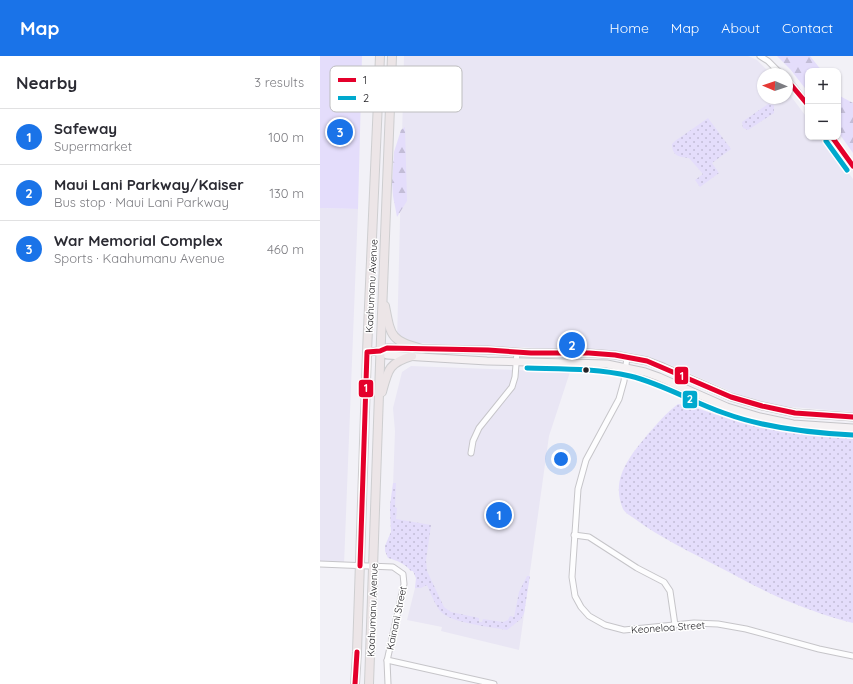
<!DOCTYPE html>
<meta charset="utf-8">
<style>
body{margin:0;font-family:Quicksand,sans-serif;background:#f2f2f3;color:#2b2b33}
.controls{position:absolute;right:12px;top:12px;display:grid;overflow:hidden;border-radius:8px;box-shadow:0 1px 3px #0004}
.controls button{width:36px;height:36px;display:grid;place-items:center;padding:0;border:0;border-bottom:1px solid #e1e1e2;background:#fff;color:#2b2b33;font:20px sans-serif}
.compass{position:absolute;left:437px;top:12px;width:36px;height:36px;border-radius:50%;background:#fff;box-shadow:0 1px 3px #0004;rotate:272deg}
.you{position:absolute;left:241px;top:403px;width:14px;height:14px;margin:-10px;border:3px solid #fff;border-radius:50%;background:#1a73e8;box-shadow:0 0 0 6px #1a73e833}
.badge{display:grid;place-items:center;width:26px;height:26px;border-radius:50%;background:#1a73e8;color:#fff;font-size:13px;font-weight:700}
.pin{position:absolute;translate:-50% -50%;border:2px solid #fff;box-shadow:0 1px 4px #0006}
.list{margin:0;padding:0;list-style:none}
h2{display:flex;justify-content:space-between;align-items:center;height:52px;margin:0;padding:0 16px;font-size:17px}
h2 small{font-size:13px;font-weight:400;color:#7c7c81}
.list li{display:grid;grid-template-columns:26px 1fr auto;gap:12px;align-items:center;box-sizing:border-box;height:56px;padding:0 16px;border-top:1px solid #e1e1e2}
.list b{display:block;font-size:15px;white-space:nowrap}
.list p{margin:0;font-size:13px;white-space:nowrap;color:#7c7c81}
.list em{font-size:13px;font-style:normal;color:#7c7c81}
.map{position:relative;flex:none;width:533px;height:628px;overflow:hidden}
header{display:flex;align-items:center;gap:24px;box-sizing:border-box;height:56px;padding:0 20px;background:#1a73e8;color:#fff}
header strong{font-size:19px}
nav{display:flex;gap:22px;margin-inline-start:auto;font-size:14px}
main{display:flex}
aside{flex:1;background:#fff}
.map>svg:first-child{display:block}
.built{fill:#e9e6f4}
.grass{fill:url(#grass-dots)}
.forest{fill:url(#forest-firs)}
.pitch{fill:#e4ddfb}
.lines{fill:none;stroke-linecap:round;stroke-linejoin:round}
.street-casing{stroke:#c6c5c9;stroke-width:7}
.secondary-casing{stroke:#c6c5c9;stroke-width:9}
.primary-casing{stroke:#ceced0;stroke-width:10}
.street{stroke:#fdfdfe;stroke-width:5}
.secondary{stroke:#f5f1f3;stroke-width:7}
.primary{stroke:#ece5e7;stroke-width:8}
.bus-1-casing{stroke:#fff;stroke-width:8}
.bus-2-casing{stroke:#fff;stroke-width:8}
.bus-1{stroke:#e4002b;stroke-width:5}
.bus-2{stroke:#00a9ce;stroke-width:5}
.bus-dot{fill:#232226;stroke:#fff;stroke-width:1.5}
.labels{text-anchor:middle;stroke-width:3;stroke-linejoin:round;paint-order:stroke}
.street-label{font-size:10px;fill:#232226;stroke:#fff}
.key{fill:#fff;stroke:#bdbdbe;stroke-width:1}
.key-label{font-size:11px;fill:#232226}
.line-badge{stroke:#fff;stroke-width:1.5}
.badge-label{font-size:11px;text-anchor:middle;font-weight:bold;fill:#fff}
</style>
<header>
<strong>Map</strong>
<nav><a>Home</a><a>Map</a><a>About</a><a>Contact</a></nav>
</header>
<main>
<aside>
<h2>Nearby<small>3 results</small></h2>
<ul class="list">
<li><span class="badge">1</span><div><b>Safeway</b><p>Supermarket</p></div><em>100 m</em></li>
<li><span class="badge">2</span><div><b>Maui Lani Parkway/Kaiser</b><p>Bus stop · Maui Lani Parkway</p></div><em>130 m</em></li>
<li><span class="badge">3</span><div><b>War Memorial Complex</b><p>Sports · Kaahumanu Avenue</p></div><em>460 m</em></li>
</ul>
</aside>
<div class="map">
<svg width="533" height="628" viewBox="0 0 533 628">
<defs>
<pattern id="grass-dots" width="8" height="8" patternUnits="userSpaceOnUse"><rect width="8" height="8" fill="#e4ddfb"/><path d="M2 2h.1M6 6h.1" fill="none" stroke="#c3bdd7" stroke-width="1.8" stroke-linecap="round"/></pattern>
<pattern id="forest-firs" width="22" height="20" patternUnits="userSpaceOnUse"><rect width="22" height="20" fill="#e4ddfb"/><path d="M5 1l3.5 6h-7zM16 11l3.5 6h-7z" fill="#c3bdd7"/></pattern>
</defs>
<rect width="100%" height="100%" fill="#f2f1f7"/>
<!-- built -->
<g class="built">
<path d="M84 0H428L437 4 451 18H443V42H467V35L488 63V81H502L533 123V356L460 350 430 344 351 309 331 302 308 296 77 286Z"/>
<path d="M0 152 38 153 24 509 0 508Z"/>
<path d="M91 310 250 316 229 380 199 594 121 575 122 571 87 564 96 528V522L91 510 65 490 71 476 70 450 73 430 75 375 73 352 82 316Z"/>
</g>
<!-- grass -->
<g class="grass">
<path d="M448 48 453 49 454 50V57L428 74 423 72 422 66Z"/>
<path d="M388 62 411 93 392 107 399 117 380 131 375 124 383 118 369 102C359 101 352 100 352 88L355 85Z"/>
<path d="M358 348 371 350 397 359 514 380H533V567C512 562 490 554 470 546 445 536 422 523 399 511 370 496 341 482 315 463 311 460 305 457 303 453 290 423 310 400 328 378 338 367 346 357 358 348Z"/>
<path d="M73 427H76L75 451 77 452 76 463 111 469 106 504 107 515 124 551 131 556 159 562V566H162L163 563 183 566 188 564 190 560 194 561 199 536 207 520H210L204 557 201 563 187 574C172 571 131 567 121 556 115 549 111 538 107 529L101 532H95L96 522 93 515H91C84 507 78 505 68 502L65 495V490L71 476 70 450Z"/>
</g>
<!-- forest -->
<g class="forest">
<path d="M457 0H490L502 15H488V36L470 13Z"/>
<path d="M518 39 533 47V97L518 76Z"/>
<path d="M85 71 87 145 77 161 73 140 72 127 74 96 81 74Z"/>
</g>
<!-- pitch -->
<path class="pitch" d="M0 0H42L38 153 0 152Z"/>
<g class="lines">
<defs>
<g id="street">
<path d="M440 0 448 5 461 18"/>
<path d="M467 24 474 31 488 49"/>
<path d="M512 81 533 110"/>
<path d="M307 301 304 325 299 343 266 404 258 433 252 521 255 540 261 551 269 560 285 569 304 574 374 567 398 568 426 573 499 593 533 600"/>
<path d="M151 397 153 385 159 372 192 331 195 321 197 296"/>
<path d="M254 479 269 481 317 512 344 526 350 535 355 569"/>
<path d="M0 508 73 511 83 518 84 528 67 605 68 628"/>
<path d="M67 604 174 628"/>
</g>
<g id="secondary">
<path d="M60 295 67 299 167 305 287 308 325 316 339 321 407 351 440 361 473 368 533 372"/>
<path d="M47 296 60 295 67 292 168 294 211 297H269L295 299 327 305 343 311 411 341 442 350 475 357 533 361"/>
</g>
<g id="primary">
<path d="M65 250C71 282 71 284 102 293"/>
<path d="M62 336C68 313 69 307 92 300"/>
<path d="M35 628 37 596 47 296 60 0"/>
<path d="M49 628 60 309 72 0"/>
</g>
</defs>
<!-- street casing -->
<use href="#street" class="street-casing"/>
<!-- secondary casing -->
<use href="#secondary" class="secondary-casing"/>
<!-- primary casing -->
<use href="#primary" class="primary-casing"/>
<!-- street -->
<use href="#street" class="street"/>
<!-- secondary -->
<use href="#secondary" class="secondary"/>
<!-- primary -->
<use href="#primary" class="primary"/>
<defs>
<g id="bus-1">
<path d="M467 24 488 49"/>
<path d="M512 81 533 110"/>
<path d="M40 510 47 296 60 295 67 292 168 294 211 297H269L295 299 327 305 411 341 442 350 475 357 533 361"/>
<path d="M35 628 37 596"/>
</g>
<g id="bus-2">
<path d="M506 85 527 114"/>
<path d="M207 312C241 313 276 312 310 320 343 328 372 346 404 357 445 372 489 377 533 379"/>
</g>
</defs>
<!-- bus-1 casing -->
<use href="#bus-1" class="bus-1-casing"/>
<!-- bus-2 casing -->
<use href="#bus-2" class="bus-2-casing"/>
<!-- bus-1 -->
<use href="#bus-1" class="bus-1"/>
<!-- bus-2 -->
<use href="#bus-2" class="bus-2"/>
</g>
<!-- markers -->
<circle class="bus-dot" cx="266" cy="314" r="3.5"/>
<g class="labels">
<!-- street labels -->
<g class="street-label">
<text transform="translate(51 230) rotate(-87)" y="4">Kaahumanu Avenue</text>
<text transform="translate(52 554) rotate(-88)" y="4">Kaahumanu Avenue</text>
<text transform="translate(76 562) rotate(-78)" y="4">Kainani Street</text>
<text transform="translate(348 571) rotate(-4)" y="4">Keoneloa Street</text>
</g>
</g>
<!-- legend -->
<rect x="10" y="10" width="132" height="46" rx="6" class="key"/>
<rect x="18" y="22" width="18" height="4" fill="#e4002b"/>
<rect x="18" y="40" width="18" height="4" fill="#00a9ce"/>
<g class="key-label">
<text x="43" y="28">1</text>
<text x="43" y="46">2</text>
</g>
<g class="line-badge">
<rect x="354" y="310" width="15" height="19" rx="4" fill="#e4002b"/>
<rect x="38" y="323" width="16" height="19" rx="4" fill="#e4002b"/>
<rect x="362" y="334" width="16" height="19" rx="4" fill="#00a9ce"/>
</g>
<g class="badge-label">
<text x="362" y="324">1</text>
<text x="46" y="336">1</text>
<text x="370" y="347">2</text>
</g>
</svg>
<div class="controls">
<button>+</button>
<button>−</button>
</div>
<svg class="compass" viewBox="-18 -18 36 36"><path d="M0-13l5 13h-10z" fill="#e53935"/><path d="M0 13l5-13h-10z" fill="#7c7c81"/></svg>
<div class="you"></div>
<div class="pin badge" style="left:179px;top:459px">1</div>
<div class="pin badge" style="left:252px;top:289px">2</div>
<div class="pin badge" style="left:20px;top:76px">3</div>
</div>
</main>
